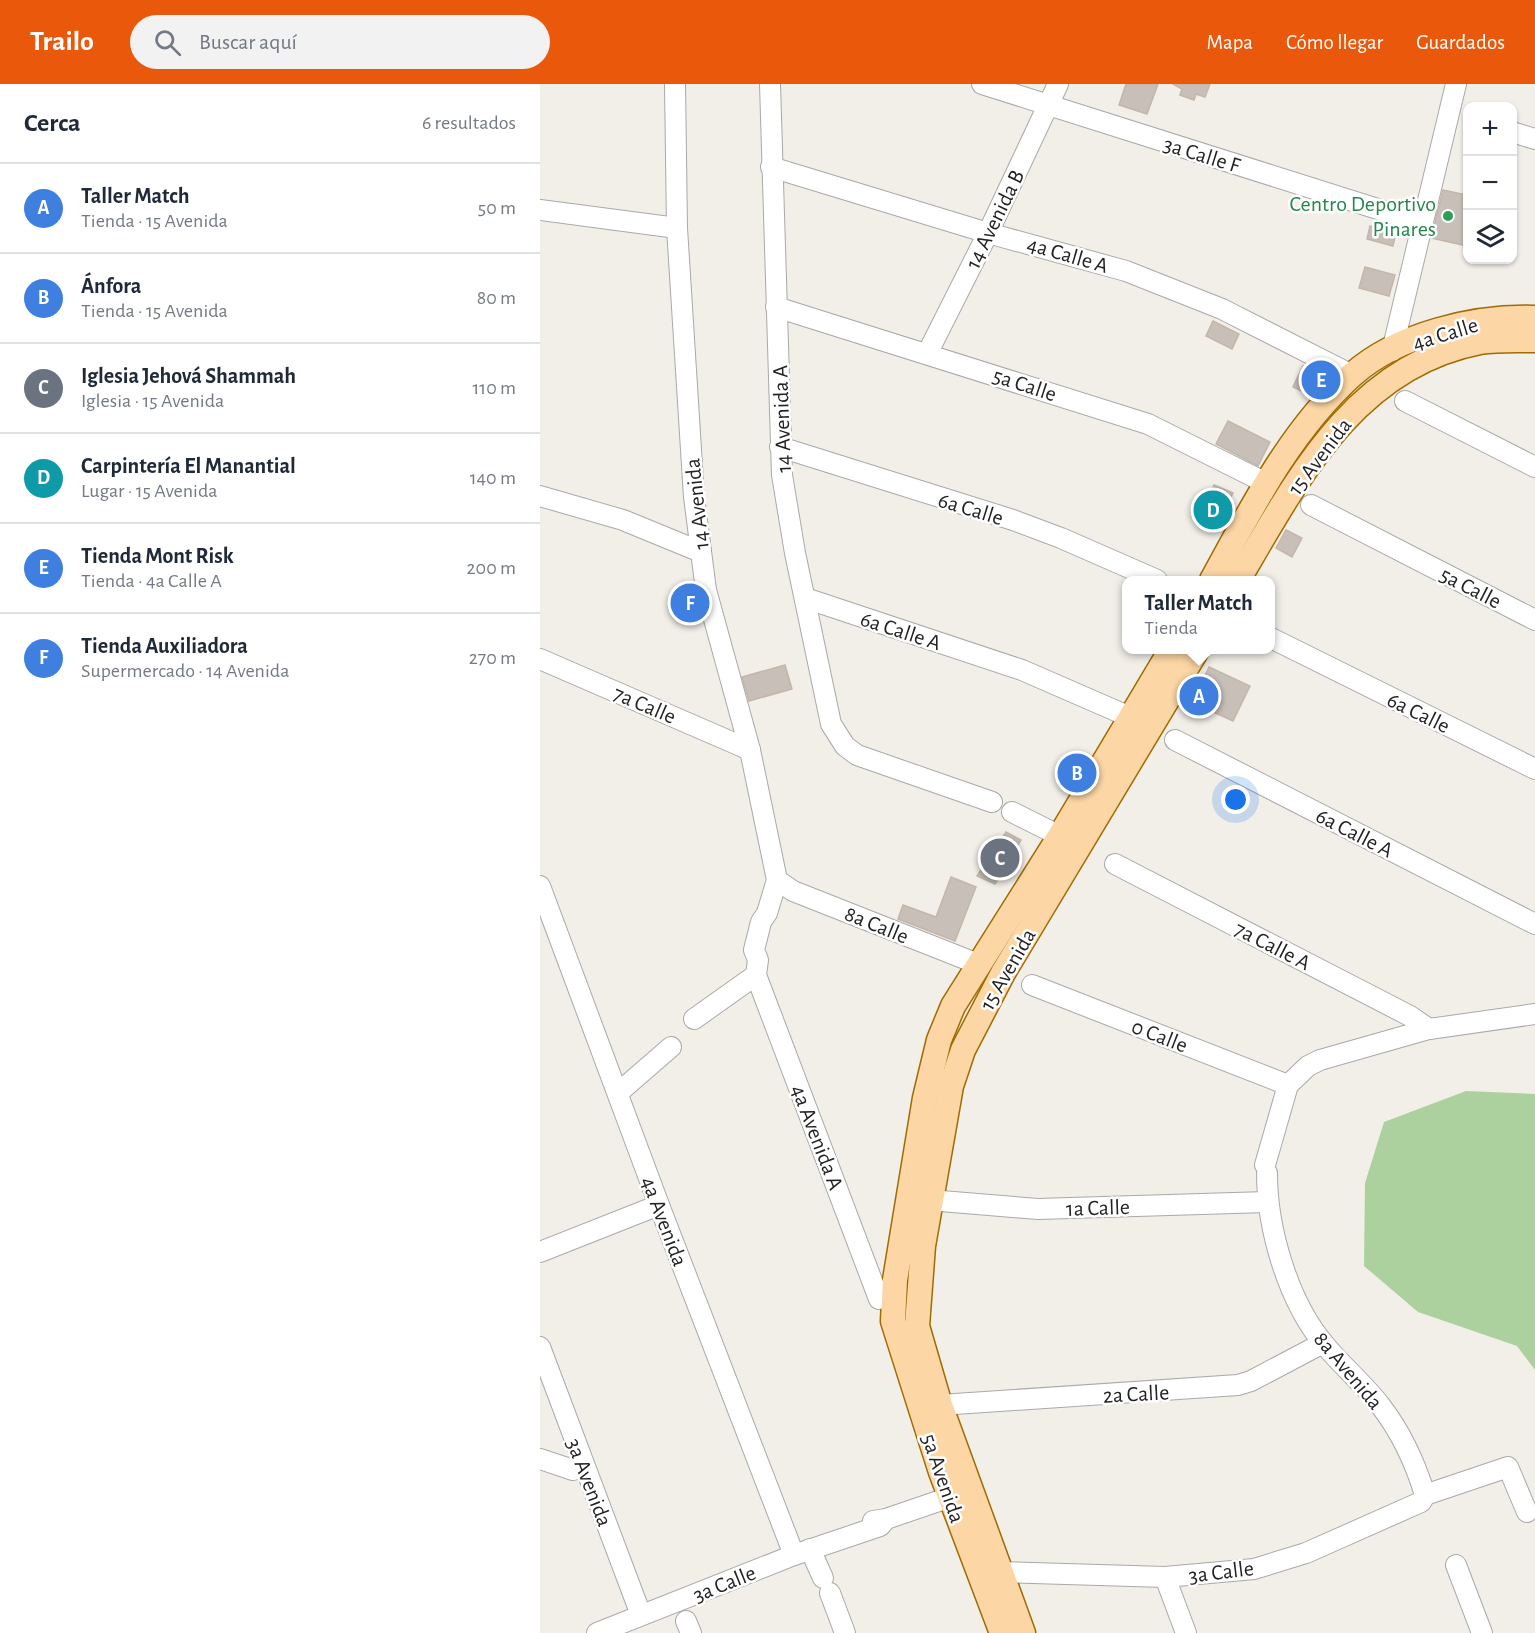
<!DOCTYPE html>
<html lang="es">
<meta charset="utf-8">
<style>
body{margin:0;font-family:"Alegreya Sans",sans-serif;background:#f2f2f3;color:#1f2937}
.controls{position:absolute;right:18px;top:18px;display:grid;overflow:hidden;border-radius:12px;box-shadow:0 2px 4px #0004}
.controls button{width:54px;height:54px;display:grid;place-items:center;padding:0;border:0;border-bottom:2px solid #e0e1e3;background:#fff;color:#1f2937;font:30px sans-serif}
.you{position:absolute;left:696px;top:716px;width:21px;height:21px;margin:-15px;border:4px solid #fff;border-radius:50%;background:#1a73e8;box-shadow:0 0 0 9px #1a73e833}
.badge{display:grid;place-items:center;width:39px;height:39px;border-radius:50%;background:#ea580c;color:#fff;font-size:20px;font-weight:700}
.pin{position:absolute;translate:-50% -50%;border:3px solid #fff;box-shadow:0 2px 6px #0006}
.popup{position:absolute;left:582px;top:492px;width:153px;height:78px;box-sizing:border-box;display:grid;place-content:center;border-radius:12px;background:#fff;filter:drop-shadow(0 2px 4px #0005);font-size:20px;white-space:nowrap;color:#747a83}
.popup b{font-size:22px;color:#1f2937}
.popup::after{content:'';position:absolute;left:50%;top:100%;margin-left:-12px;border:12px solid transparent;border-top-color:#fff}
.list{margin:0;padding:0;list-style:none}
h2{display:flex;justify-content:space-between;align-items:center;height:78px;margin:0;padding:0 24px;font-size:26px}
h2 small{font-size:20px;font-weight:400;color:#747a83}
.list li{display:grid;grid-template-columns:39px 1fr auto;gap:18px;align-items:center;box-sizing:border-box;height:90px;padding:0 24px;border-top:2px solid #e0e1e3}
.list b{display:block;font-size:22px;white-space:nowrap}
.list p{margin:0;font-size:20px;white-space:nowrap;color:#747a83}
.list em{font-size:20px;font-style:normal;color:#747a83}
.icon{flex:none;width:33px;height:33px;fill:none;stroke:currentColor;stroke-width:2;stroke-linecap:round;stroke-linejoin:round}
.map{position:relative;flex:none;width:995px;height:1549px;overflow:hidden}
header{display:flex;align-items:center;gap:36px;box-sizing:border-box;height:84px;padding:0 30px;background:#ea580c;color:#fff}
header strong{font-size:28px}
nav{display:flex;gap:33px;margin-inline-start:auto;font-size:21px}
.search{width:420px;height:54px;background:#f2f2f3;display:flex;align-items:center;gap:15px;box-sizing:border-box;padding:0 21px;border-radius:33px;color:#747a83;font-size:22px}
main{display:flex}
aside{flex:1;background:#fff}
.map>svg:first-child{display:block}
.forest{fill:#add19e}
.building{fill:#c7bfb8;stroke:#c4b6ab;stroke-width:1.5}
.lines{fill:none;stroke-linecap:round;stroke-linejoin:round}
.minor-casing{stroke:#a9a9a9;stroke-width:22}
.major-casing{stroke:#a06b00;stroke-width:27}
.minor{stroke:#fff;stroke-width:20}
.major{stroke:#fcd6a4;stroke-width:24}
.leisure-dot{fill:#2e9e5b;stroke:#fff;stroke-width:2}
.labels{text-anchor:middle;stroke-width:5;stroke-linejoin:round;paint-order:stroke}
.street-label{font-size:22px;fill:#222;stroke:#fff}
.leisure-label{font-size:22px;fill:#27864d;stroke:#fff;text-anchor:end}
</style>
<header>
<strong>Trailo</strong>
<div class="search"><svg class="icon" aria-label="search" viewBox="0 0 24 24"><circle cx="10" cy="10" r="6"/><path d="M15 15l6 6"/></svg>Buscar aquí</div>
<nav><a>Mapa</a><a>Cómo llegar</a><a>Guardados</a></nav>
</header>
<main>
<aside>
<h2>Cerca<small>6 resultados</small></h2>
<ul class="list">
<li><span class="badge" style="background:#3f7fe0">A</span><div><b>Taller Match</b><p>Tienda · 15 Avenida</p></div><em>50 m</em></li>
<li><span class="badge" style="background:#3f7fe0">B</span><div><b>Ánfora</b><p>Tienda · 15 Avenida</p></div><em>80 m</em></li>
<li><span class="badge" style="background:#6b7280">C</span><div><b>Iglesia Jehová Shammah</b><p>Iglesia · 15 Avenida</p></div><em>110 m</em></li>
<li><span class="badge" style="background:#0f9aa8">D</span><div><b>Carpintería El Manantial</b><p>Lugar · 15 Avenida</p></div><em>140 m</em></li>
<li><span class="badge" style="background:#3f7fe0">E</span><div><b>Tienda Mont Risk</b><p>Tienda · 4a Calle A</p></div><em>200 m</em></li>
<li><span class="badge" style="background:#3f7fe0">F</span><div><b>Tienda Auxiliadora</b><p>Supermercado · 14 Avenida</p></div><em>270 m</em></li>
</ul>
</aside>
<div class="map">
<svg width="995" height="1549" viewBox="0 0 995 1549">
<rect width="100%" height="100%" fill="#f2efe9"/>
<!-- forest -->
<path class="forest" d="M926 1007 995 1010V1286L977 1262 878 1228 824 1182 825 1099 844 1038Z"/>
<!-- building -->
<g class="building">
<path d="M586 0H618L607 30 579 21Z"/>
<path d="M633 0H670L665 13 656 10 654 16 640 11 642 5Z"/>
<path d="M903 106 927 111V162L891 154Z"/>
<path d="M830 142 856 148 853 162 827 155Z"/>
<path d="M825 183 855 191 849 212 819 204Z"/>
<path d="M673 237 699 250 692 265 666 252Z"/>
<path d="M763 282 786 293 772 312 753 303Z"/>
<path d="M688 337 730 358 718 382 676 360Z"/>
<path d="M674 401 693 409 681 435 663 426Z"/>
<path d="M746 446 762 454 752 473 736 464Z"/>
<path d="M245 581 252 605 209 617 202 593Z"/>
<path d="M669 583 710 602 693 637 647 616 652 604 658 607Z"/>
<path d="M466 748 481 756 455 800 437 792Z"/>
<path d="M411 793 436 803 415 857 358 835 363 821 396 833Z"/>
</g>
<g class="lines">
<defs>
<g id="minor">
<path d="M135 0 137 144 154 413 166 506 210 666 237 796 227 829 221 838 214 866 218 876 216 891 339 1215"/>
<path d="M230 0 242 391 255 469 291 640 305 662 317 671 452 718"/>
<path d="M442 0 882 139"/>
<path d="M972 48 995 55"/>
<path d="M231 83 448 149 586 187 682 225 812 291"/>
<path d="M0 126 137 144"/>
<path d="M236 223 608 340 726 399"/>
<path d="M852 267 916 0"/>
<path d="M388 268 448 149 518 0"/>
<path d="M865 317 995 383"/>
<path d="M240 363 473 436 521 454 617 496"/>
<path d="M0 412 83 436 161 468"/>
<path d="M771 421 995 536"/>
<path d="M265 514 482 586 590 633"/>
<path d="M731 554 995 685"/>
<path d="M0 575 210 666"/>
<path d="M635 656 995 840"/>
<path d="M472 728 520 752"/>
<path d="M575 780 870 932 889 945"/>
<path d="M237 796 253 807 438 880"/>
<path d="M0 802 119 1121 254 1471"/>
<path d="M492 901 748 1001"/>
<path d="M154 935 216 891"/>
<path d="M78 1009 131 963"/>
<path d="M725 1081 748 1001 768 982 780 976 889 945 995 930"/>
<path d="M727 1089C727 1145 748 1217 784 1260 801 1281 823 1299 840 1321 861 1348 875 1378 885 1411"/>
<path d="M389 1116 498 1125 727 1118"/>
<path d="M0 1168 119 1121"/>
<path d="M0 1263 101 1531"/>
<path d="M400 1321 698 1301 711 1297 783 1259"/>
<path d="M0 1375 33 1386 44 1382"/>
<path d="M885 1411 968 1383 987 1428"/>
<path d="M333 1437 346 1435 425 1408"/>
<path d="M270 1465 283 1494"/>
<path d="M916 1481 942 1549"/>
<path d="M460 1488 625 1493 714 1485 766 1469 881 1418 885 1411"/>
<path d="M625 1493 646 1549"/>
<path d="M290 1509 305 1549"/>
<path d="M146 1537 151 1549"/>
<path d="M57 1549 254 1471 340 1442 346 1435"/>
</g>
<g id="major">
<path d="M672 496C711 425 750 347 812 291 858 250 935 232 995 234"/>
<path d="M698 496C757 396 814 282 940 258 958 255 977 256 995 256"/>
<path d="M462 1549 401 1388 353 1237 355 1196 385 1014 399 956 413 922 520 752 631 566"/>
<path d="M483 1549 400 1321 377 1242 383 1162 411 1002 423 966 463 889 657 566"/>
</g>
</defs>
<!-- minor casing -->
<use href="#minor" class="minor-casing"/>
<!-- major casing -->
<use href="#major" class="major-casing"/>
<!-- minor -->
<use href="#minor" class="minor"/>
<!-- major -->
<use href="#major" class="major"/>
</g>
<!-- markers -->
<circle class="leisure-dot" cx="908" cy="132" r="6"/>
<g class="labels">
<!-- street labels -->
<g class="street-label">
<text transform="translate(662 70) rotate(17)" y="8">3a Calle F</text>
<text transform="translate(454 135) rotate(-64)" y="8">14 Avenida B</text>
<text transform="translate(528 170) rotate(16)" y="8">4a Calle A</text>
<text transform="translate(905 249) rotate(-17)" y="8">4a Calle</text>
<text transform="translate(485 300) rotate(18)" y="8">5a Calle</text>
<text transform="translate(241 335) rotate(-92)" y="8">14 Avenida A</text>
<text transform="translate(779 372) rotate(-53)" y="8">15 Avenida</text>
<text transform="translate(156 420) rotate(-96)" y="8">14 Avenida</text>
<text transform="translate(431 424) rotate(17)" y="8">6a Calle</text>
<text transform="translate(931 503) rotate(27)" y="8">5a Calle</text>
<text transform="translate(361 546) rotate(18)" y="8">6a Calle A</text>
<text transform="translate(105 620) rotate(23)" y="8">7a Calle</text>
<text transform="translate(879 628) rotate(26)" y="8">6a Calle</text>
<text transform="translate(815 748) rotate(27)" y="8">6a Calle A</text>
<text transform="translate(337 840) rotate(22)" y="8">8a Calle</text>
<text transform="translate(733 861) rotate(27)" y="8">7a Calle A</text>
<text transform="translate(467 885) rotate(-60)" y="8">15 Avenida</text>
<text transform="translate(620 951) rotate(21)" y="8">0 Calle</text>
<text transform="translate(278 1053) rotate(69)" y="8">4a Avenida A</text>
<text transform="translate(558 1123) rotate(-2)" y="8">1a Calle</text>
<text transform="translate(125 1137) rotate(69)" y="8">4a Avenida</text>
<text transform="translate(809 1286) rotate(50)" y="8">8a Avenida</text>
<text transform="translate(596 1309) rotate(-3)" y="8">2a Calle</text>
<text transform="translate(404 1394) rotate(71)" y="8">5a Avenida</text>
<text transform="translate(50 1398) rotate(69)" y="8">3a Avenida</text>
<text transform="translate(681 1487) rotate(-7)" y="8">3a Calle</text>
<text transform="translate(184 1499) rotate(-22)" y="8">3a Calle</text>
</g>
<!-- leisure labels -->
<g class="leisure-label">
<text x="896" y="127">Centro Deportivo<tspan x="896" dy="25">Pinares</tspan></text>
</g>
</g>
</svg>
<div class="controls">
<button>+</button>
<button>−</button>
<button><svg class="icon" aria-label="layers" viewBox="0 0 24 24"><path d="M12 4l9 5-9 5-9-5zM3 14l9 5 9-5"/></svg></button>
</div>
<div class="you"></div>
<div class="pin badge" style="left:659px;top:612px;background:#3f7fe0">A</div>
<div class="popup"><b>Taller Match</b>Tienda</div>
<div class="pin badge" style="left:537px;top:689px;background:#3f7fe0">B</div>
<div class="pin badge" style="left:460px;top:774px;background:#6b7280">C</div>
<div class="pin badge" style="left:673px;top:426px;background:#0f9aa8">D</div>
<div class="pin badge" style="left:781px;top:296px;background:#3f7fe0">E</div>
<div class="pin badge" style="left:150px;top:519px;background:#3f7fe0">F</div>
</div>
</main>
